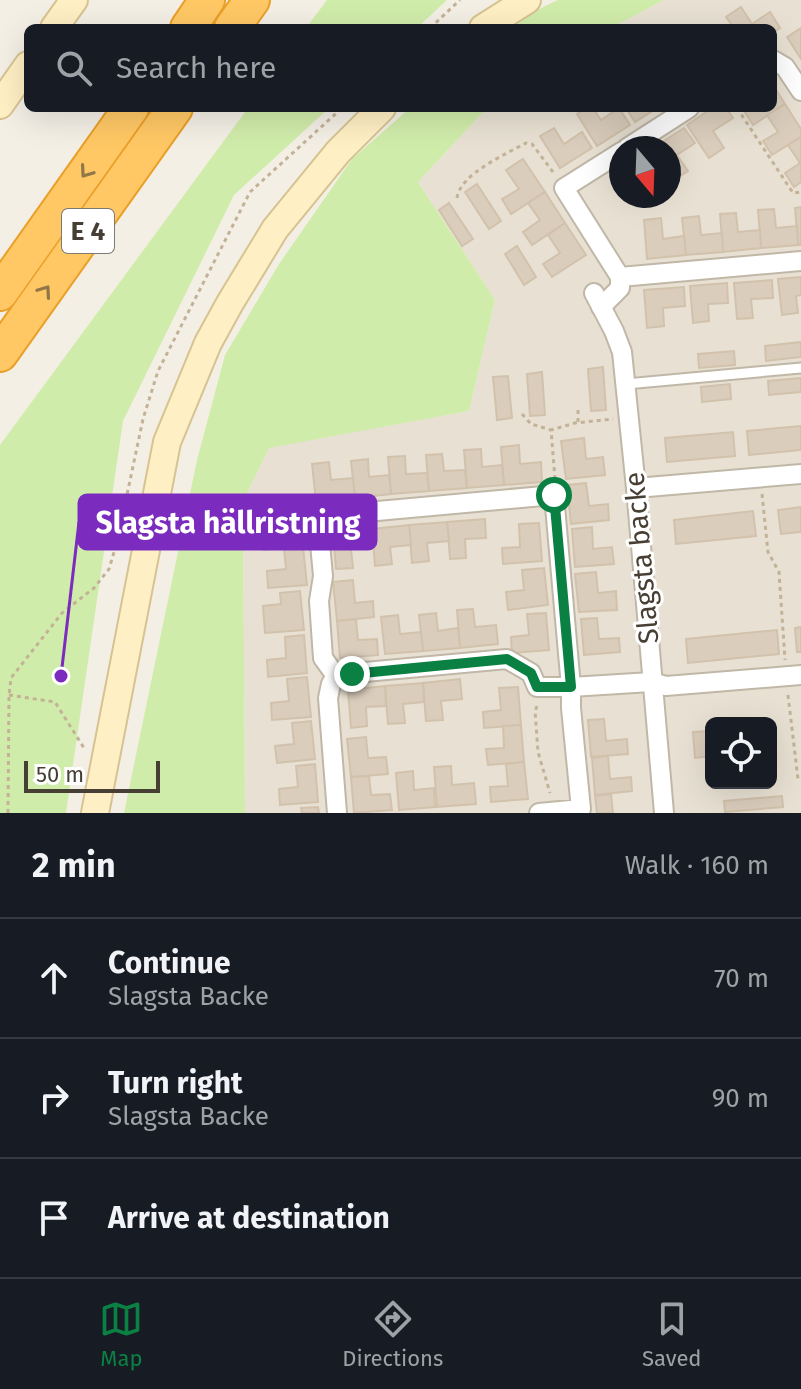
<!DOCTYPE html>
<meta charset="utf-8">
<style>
body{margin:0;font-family:"Fira Sans",sans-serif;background:#20242c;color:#f1f3f6}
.controls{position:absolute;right:24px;bottom:24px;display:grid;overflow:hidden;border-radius:12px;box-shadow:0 8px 32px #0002}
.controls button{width:72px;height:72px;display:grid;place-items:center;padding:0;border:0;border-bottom:2px solid #363941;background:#171b24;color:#f1f3f6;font:40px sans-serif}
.compass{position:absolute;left:609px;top:136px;width:72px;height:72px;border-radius:50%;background:#171b24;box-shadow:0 8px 32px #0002;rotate:161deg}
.scale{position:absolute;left:24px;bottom:20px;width:136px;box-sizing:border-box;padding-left:8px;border:4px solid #473f34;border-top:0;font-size:22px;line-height:28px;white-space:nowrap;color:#473f34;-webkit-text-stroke:6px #fff;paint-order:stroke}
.stop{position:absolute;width:24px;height:24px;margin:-18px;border:6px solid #0b8043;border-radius:50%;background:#fff}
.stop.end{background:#0b8043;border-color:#fff;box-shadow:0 2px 8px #0008}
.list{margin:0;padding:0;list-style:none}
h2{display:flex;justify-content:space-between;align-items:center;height:104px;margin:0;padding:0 32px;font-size:34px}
h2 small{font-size:26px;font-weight:400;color:#9ea1a6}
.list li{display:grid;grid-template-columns:52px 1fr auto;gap:24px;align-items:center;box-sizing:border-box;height:120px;padding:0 32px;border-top:2px solid #363941}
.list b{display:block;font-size:30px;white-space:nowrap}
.list p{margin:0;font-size:26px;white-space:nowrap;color:#9ea1a6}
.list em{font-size:26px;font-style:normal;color:#9ea1a6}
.icon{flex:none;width:44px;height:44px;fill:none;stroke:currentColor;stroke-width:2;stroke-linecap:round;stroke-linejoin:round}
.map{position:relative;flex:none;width:801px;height:813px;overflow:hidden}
.search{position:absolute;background:#171b24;box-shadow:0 8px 32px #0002;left:24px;right:24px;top:24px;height:88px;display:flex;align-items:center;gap:20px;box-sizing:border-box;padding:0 28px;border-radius:12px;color:#9ea1a6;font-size:30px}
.sheet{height:464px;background:#171b24}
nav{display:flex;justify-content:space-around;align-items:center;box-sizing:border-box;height:112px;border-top:2px solid #363941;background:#171b24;font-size:22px;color:#9ea1a6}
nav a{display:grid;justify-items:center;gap:4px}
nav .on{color:#0b8043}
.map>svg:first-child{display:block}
.residential{fill:#e8e1d3;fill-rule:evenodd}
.green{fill:#d0ecaa}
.building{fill:#dacdbc;stroke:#d2c2ac;stroke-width:2}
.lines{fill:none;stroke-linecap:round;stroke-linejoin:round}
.service-casing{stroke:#c0b7a7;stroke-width:13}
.minor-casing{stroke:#c0b7a7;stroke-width:22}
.secondary-casing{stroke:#d7c391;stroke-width:30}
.motorway-casing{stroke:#ea9f29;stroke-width:38}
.path{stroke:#c3b297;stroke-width:3;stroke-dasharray:4 4;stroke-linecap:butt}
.service{stroke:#fff;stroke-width:9}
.minor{stroke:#fff;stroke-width:18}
.secondary{stroke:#ffefc4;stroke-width:26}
.motorway{stroke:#ffc865;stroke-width:34}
.oneway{stroke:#917648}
.route{stroke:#0b8043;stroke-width:10}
.labels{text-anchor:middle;stroke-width:6;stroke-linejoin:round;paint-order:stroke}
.shield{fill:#fff;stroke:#7e7971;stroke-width:2}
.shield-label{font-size:26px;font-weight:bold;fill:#473f34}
.street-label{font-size:28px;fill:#473f34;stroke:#fff}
.leader{fill:none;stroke:#7b2cbf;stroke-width:3}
.callout-dot{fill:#7b2cbf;stroke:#fff;stroke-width:3}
.callout{fill:#7b2cbf;stroke:#7b2cbf;stroke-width:3}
.callout-label{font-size:30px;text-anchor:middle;font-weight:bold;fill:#fff}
</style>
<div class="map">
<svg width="801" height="813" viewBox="0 0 801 813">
<rect width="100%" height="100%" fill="#f4efe5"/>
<!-- residential -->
<path class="residential" d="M664 0H801V813H245L243 501 269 447 469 411 495 300 418 182 487 108H773V28H611ZM621 148H669V196H621ZM711 723H771V783H711Z"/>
<!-- green -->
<g class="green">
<path d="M327 0H447L417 28H306Z"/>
<path d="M558 0H664L611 28H512L543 7Z"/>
<path d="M248 108H329L234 195 123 421 66 813H0V445Z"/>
<path d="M410 108H487L418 182 495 300 469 411 269 448 243 501 245 813H124L197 460 225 355 279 264 352 159Z"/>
</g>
<!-- building -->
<g class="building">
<path d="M741 7 752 24 770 12 780 28 773 33V28H734L726 17Z"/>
<path d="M801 28V59L787 37Z"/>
<path d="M773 85 785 104 753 125 743 109 773 108Z"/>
<path d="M785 104 801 129V137L772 155 763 141 778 132 767 115Z"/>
<path d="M586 108H593L601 120 619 108 630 125 597 146 577 114Z"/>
<path d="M626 108H657L635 122Z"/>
<path d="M712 108H726L733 118 713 131 724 148 709 158 687 125Z"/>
<path d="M554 128 564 144 582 132 592 148 560 168 540 136Z"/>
<path d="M684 128 695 143 677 155 688 171 674 180 669 173V148H653Z"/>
<path d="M801 137V182L794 187 785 173 800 163 788 145Z"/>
<path d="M523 159 545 192 511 214 502 199 519 189 506 170Z"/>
<path d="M477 184 501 221 489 229 465 192Z"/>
<path d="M545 192 565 223 532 245 523 232 540 220 528 203Z"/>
<path d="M629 196H648L635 204Z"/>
<path d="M449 203 473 239 462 246 439 210Z"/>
<path d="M801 207V245H798L795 208Z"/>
<path d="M774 209 776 228 797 226 798 245 761 248 758 210Z"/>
<path d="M736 213 738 232 760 230 761 248 723 252 720 214Z"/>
<path d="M699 216 701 235 722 233 723 252 686 255 682 218Z"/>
<path d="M661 218 663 239 684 236 686 255 647 259 644 220Z"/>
<path d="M565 223 586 255 552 277 543 264 560 253 548 235Z"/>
<path d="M517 246 536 277 524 285 505 254Z"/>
<path d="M801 277V295L796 296 798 313 782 315 778 279Z"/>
<path d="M772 280 773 298 751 299 753 318 737 319 734 283Z"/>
<path d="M727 283 728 303 708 304 709 321 693 323 690 286Z"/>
<path d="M684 287 685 306 663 308 664 326 647 328 644 290Z"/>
<path d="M801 342V357L766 361 765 346Z"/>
<path d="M734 351 735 365 699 368 698 354Z"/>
<path d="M603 367 606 410 591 411 588 369Z"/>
<path d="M542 372 545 415 530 416 527 374Z"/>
<path d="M508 376 512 418 497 420 493 377Z"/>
<path d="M801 378V392L769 395 768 381Z"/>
<path d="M730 384 731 399 702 402 701 387Z"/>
<path d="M801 426V450L749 455 747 431Z"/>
<path d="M733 432 735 456 667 462 665 438Z"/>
<path d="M584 438 586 459 603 457 605 475 566 479 561 441Z"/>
<path d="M519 445 520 464 541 462 542 482 504 485 501 447Z"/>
<path d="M481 449 482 467 502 465 504 485 467 488 464 450Z"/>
<path d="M442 454 444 471 465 470 467 488 429 491 426 455Z"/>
<path d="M405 456 406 474 427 473 429 491 391 494 388 457Z"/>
<path d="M368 459 369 477 389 475 391 494 355 498 351 461Z"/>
<path d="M329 462 331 480 353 478 355 498 316 501 312 464Z"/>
<path d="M586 483 589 506 608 504 609 520 571 524 567 485Z"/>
<path d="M801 507V532L781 534 778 510Z"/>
<path d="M300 508 303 547 264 550 263 533 281 531 279 510Z"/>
<path d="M753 511 756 536 676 544 674 520Z"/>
<path d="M485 519 486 538 465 539 466 558 450 559 447 522Z"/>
<path d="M447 522 449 541 427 543 429 561 412 563 409 525Z"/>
<path d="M539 523 542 561 503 564 502 548 520 547 519 524Z"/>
<path d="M409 525 411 545 390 547 392 564 375 566 372 529Z"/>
<path d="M592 527 593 549 612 547 614 564 575 567 572 529Z"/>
<path d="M372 529 374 547 351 549 353 568 336 569 333 532Z"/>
<path d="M303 547 307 585 268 588 267 571 286 569 284 548Z"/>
<path d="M544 568 548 605 508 610 506 592 524 590 522 570Z"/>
<path d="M596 572 598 593 616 591 617 610 579 612 575 574Z"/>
<path d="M353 580 355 603 373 601 374 617 337 621 333 582Z"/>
<path d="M300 591 304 630 265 633 263 606 281 604 280 593Z"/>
<path d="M473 609 475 627 496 625 498 644 460 648 457 610Z"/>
<path d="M436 613 438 631 458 628 460 648 423 651 419 615Z"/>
<path d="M546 613 549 650 512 653 511 637 529 635 527 614Z"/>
<path d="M398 615 400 634 421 632 423 651 385 654 381 617Z"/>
<path d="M597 618 599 639 619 638 620 652 584 655 581 619Z"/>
<path d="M356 619 358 640 377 639 378 655 340 658 337 621Z"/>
<path d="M801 627V652H797L795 628Z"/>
<path d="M777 630 779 654 688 663 686 639Z"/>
<path d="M304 635 307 673 268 677 267 660 286 658 285 637Z"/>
<path d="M307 677 311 717 272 720 271 703 289 701 287 679Z"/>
<path d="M460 679 462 699 441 701 443 720 426 721 423 683Z"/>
<path d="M423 683 424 702 403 704 405 723 388 724 385 686Z"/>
<path d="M385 686 386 706 366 707 367 726 351 728 348 690Z"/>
<path d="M518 687 521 725 484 728 483 712 501 710 499 688Z"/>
<path d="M604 719 606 741 627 739 628 754 591 757 588 720Z"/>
<path d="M311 721 315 759 277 763 275 746 294 744 292 723Z"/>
<path d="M521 725 524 762 488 765 486 749 504 748 503 726Z"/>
<path d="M771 725 775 750H771Z"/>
<path d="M711 731V756L695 758 693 732Z"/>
<path d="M366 737 368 758 386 757 388 774 351 777 347 739Z"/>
<path d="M608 756 610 779 631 777 632 791 595 795 592 758Z"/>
<path d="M524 762 528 799 491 802 490 787 508 786 506 764Z"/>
<path d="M315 764 318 802 280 805 279 789 298 787 296 766Z"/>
<path d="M451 766 452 785 474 783 476 804 437 807 434 767Z"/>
<path d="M413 771 414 790 434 788 435 807 399 810 396 773Z"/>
<path d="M369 776 371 795 390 794 392 810 354 813 351 777Z"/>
<path d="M611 794 613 813H597L595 796Z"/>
<path d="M782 796 783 807 725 812 724 801Z"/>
<path d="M318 807 319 813H302L301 808Z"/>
</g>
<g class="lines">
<defs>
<path id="service" d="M626 384 801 368"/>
<g id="minor">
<path d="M773 60 785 67 801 91"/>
<path d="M627 148 689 108"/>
<path d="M620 277 801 261"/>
<path d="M594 293 614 331 622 352 636 488 664 813"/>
<path d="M601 307 620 288V277L564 188 621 152"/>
<path d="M636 488 801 474"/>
<path d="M336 676 331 684 328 698 337 813"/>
<path d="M539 813 581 809 571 708V687L554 495 322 516 318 522 323 576 319 601 323 658 336 676 365 672 507 659 531 673 537 687H571L651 682 666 686 801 675"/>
</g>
<g id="secondary">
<path d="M54 28 74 0"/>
<path d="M483 28 527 0"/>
<path d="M0 105 28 65"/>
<path d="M95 813 167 442 208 343 230 303 275 229 338 152 382 108"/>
</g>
<g id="motorway">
<path d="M188 28 207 0"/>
<path d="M232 28 252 0"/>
<path d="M0 293 131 108"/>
<path d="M0 354 175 108"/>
</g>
</defs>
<!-- service casing -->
<use href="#service" class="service-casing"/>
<!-- minor casing -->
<use href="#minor" class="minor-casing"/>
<!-- secondary casing -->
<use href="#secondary" class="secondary-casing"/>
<!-- motorway casing -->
<use href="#motorway" class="motorway-casing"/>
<!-- path -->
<g class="path">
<path d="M430 28 460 0"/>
<path d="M737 108 793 193 801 192"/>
<path d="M457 198C460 174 506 154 526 143L532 144 553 172"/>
<path d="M578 410V422"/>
<path d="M522 414 531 424 551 430"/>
<path d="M555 479 551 430 575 423 613 419"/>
<path d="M762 494 768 552 779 572 785 660"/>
<path d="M9 695 55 702 84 748"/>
<path d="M788 695 798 779 801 781"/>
<path d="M537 706 535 711 538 752 550 793"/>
<path d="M8 813 9 695 11 678 62 613 94 588 109 569 117 542 143 419 158 371 250 192 342 108"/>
</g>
<!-- service -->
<use href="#service" class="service"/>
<!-- minor -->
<use href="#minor" class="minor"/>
<!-- secondary -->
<use href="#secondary" class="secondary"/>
<!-- motorway -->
<use href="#motorway" class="motorway"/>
</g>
<!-- one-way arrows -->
<defs><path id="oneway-chevron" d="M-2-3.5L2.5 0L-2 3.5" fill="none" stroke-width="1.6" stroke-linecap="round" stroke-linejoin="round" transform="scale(2)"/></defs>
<g class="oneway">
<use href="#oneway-chevron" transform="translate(86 172) rotate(125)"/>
<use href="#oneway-chevron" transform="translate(45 291) rotate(-55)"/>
</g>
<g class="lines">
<!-- route -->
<path class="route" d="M352 674 507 659 531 673 537 687H571L554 495"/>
</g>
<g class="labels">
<!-- shield labels -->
<rect class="shield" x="62" y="209" width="52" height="44" rx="6"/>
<g class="shield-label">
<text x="88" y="240">E 4</text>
</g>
<!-- street labels -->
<g class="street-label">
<text transform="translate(641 558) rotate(-95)" y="10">Slagsta backe</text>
</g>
</g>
<!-- callouts -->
<path class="leader" d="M61 676L79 522"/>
<circle class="callout-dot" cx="61" cy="676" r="8"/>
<rect class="callout" x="79" y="495" width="297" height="54" rx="8"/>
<g class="callout-label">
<text x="228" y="533">Slagsta hällristning</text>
</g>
</svg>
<div class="controls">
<button><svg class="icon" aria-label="locate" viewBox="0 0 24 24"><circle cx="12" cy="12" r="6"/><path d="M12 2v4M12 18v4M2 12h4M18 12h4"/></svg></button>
</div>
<svg class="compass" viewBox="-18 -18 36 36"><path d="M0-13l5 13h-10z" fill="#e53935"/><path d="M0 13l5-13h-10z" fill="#9ea1a6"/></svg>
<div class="scale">50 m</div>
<div class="stop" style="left:554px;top:495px"></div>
<div class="stop end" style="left:352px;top:674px"></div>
<div class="search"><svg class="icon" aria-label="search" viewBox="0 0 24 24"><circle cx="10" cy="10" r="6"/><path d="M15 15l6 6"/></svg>Search here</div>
</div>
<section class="sheet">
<h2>2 min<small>Walk · 160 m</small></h2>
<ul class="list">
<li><svg class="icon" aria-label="ahead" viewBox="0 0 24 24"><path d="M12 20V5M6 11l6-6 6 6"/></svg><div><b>Continue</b><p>Slagsta Backe</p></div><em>70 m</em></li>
<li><svg class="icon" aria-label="right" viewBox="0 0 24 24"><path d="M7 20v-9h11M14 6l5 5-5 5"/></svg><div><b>Turn right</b><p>Slagsta Backe</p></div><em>90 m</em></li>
<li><svg class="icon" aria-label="arrive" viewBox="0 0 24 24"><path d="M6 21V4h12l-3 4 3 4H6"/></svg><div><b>Arrive at destination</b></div></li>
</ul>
</section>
<nav>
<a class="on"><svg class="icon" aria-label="map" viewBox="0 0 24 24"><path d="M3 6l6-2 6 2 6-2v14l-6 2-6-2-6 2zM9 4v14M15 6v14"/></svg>Map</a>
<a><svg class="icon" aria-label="directions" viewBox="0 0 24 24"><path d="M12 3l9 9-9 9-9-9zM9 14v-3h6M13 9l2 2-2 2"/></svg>Directions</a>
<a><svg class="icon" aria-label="saved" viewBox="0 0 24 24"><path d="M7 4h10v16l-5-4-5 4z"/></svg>Saved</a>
</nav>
